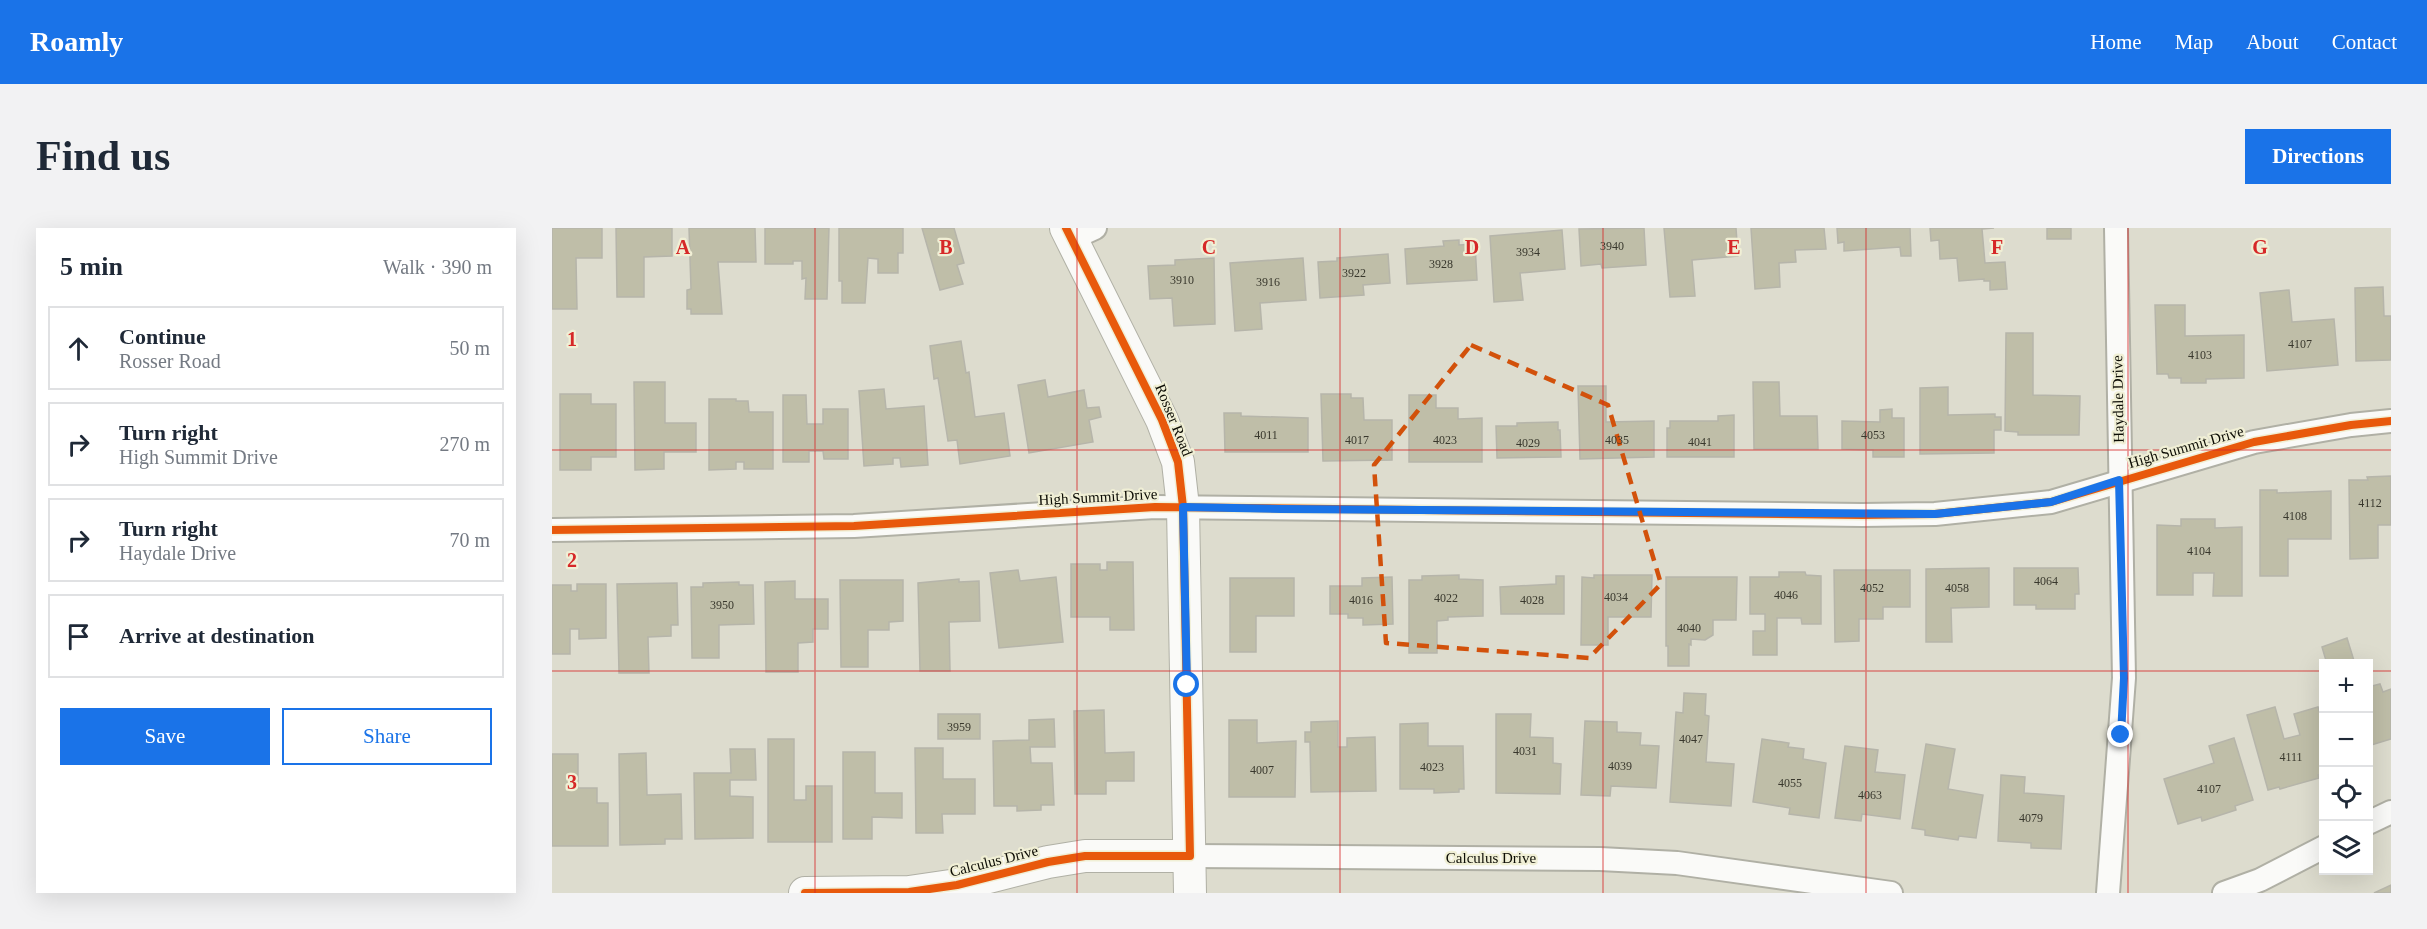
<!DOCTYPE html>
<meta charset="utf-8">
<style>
body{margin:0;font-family:"Times New Roman",serif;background:#f2f2f3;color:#1f2937}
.controls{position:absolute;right:18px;bottom:18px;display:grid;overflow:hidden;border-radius:0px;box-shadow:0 6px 24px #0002}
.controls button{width:54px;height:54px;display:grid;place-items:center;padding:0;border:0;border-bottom:2px solid #e0e1e3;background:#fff;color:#1f2937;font:30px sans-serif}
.stop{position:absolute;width:18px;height:18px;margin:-14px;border:4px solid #1a73e8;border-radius:50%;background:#fff}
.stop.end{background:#1a73e8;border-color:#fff;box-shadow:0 2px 6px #0008}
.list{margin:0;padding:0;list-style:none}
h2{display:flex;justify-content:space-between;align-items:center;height:78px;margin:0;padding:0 24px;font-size:26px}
h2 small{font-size:20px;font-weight:400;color:#747a83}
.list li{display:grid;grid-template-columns:39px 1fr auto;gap:18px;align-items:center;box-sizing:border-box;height:84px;margin:0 12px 12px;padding:0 12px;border:2px solid #e0e1e3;border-radius:0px}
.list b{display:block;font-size:22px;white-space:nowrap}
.list p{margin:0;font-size:20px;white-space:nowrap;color:#747a83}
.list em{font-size:20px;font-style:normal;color:#747a83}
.actions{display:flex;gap:12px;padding:18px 24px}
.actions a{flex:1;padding:14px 0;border:2px solid #1a73e8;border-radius:0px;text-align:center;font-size:21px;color:#1a73e8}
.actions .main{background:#1a73e8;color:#fff}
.icon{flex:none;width:33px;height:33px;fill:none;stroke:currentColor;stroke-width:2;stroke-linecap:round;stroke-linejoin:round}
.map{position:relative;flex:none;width:1839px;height:665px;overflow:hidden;border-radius:0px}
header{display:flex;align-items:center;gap:36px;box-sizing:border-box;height:84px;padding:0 30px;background:#1a73e8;color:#fff}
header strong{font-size:28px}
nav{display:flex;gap:33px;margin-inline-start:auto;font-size:21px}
.intro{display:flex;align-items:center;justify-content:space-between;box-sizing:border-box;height:144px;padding:0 36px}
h1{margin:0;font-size:42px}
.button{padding:15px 27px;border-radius:0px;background:#1a73e8;color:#fff;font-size:21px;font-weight:700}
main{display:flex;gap:36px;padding:0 36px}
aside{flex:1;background:#fff;border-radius:0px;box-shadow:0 6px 24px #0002}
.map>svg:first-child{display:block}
.building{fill:#bfbea8;stroke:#b6b5aa;stroke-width:1.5}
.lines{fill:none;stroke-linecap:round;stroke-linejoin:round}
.street-casing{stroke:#b0b0a5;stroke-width:26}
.secondary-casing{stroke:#b0b0a5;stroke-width:34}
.street{stroke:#fafaf8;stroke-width:22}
.secondary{stroke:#fafaf8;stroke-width:32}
.cycleway-casing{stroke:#f0efd5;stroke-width:11}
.cycleway{stroke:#e8590c;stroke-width:8}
.route{stroke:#1a73e8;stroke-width:8}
.marked{fill:none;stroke:#d2510b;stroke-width:4.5;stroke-dasharray:12 8;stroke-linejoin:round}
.grid{fill:none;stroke:#d62828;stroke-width:1.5;stroke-opacity:0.55}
.labels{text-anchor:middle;stroke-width:4.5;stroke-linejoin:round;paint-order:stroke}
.number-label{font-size:12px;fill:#39382d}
.street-label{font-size:15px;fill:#0c0c04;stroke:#f0efd5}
.grid-label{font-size:20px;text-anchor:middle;font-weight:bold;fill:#d62828;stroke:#f0efd5;stroke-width:4.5;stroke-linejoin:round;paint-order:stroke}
</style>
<header>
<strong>Roamly</strong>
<nav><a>Home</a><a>Map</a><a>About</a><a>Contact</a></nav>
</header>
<div class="intro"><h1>Find us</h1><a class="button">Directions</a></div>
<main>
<aside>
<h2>5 min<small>Walk · 390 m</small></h2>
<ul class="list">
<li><svg class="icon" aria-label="ahead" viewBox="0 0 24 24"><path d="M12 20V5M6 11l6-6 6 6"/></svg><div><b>Continue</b><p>Rosser Road</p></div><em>50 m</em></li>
<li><svg class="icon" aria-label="right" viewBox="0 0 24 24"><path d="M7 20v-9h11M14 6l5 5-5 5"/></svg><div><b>Turn right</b><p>High Summit Drive</p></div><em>270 m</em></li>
<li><svg class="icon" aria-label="right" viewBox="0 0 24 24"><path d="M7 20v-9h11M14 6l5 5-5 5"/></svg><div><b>Turn right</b><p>Haydale Drive</p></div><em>70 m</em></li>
<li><svg class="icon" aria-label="arrive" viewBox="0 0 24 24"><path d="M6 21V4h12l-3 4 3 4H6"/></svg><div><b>Arrive at destination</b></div></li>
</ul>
<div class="actions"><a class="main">Save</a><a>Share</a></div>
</aside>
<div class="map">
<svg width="1839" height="665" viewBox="0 0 1839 665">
<rect width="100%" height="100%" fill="#dddcce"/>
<!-- building -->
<g class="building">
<path d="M0 0H50V30H24L25 81H0Z"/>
<path d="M64 0H120V28L92 29V69H65Z"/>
<path d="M137 0H203L204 34H166L170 86H139V81H135V62L139 61Z"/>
<path d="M213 0H277L275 71H253L254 50 250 51V33H241V36H213Z"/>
<path d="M287 0H351V25H346V45H326V31L316 30 313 75H290V53H287Z"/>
<path d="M370 0H402L412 35 405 37 411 56 388 62Z"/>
<path d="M1092 0 1094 37 1050 40 1049 36 1029 38 1027 1Z"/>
<path d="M1112 0H1184L1186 28 1140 32 1143 68 1118 69Z"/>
<path d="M1199 0H1272L1274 21 1243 22 1244 34 1227 35 1228 59 1203 61Z"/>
<path d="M1285 0H1358L1359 28H1349L1348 19 1292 23V14L1286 15Z"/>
<path d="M1378 0H1442L1430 1 1433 35 1453 34 1455 61 1438 62V53H1432V51L1407 53 1405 30 1388 31 1387 12 1379 13Z"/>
<rect x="1495" y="0" width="24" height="11"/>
<path d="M1010 2 1013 41 968 45 971 72 942 74 938 8Z"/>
<path d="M907 12V17L923 16 925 52 855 56 853 21 892 18 891 13Z"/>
<path d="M836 26 838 55 811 57 812 67 768 70 766 34 785 33V30Z"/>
<path d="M662 30 663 96 622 98 620 70 598 71 596 38 623 37V32Z"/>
<path d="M751 30 754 72 708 75 710 101 683 103 678 35Z"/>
<path d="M1831 59 1832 88H1839V132L1804 133 1803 60Z"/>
<path d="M1737 62 1740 94 1782 91 1786 137 1715 143 1708 65Z"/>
<path d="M1603 77H1633V108L1692 107V150L1654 151V155H1629V150H1617L1616 146H1605Z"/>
<path d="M1454 105H1481V167L1528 168 1527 207H1466V204L1453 203Z"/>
<path d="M409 113 414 145 417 144 423 189 452 185 458 228 408 236 405 212 396 213 386 150 382 151 378 118Z"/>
<path d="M493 152 496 169 532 162 535 180 547 179 549 189 537 192 541 214 477 225 466 157Z"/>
<path d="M82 154H113V195H144V224H112V241L83 242Z"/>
<path d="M1201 154H1227L1228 188H1265L1266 221H1202Z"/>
<path d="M1026 158H1054V194L1102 193V229L1028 231Z"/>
<path d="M1396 159V187L1443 186V189H1449V202H1442V225L1368 226V160Z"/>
<path d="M332 161 334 181 372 178 376 237 349 239 348 230H341V236L312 238 307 163Z"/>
<path d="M8 166H39V176H64V229H39V242H8Z"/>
<path d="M769 166H799V170H811L812 192H840V232L771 233Z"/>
<path d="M231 167H254L255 196H271V181H296V231H272L271 223H257V234H231Z"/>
<path d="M857 167H884V180H906V191L930 190V234H857Z"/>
<path d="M157 171H184V173H196L197 184H221V241H192V234H184V241L157 242Z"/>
<path d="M1340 181V190H1352V229H1321V222L1290 221V193L1328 194V182Z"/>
<path d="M672 185H689V188L756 190V224H673Z"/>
<path d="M1182 187V229H1115V200H1118V193H1166V188Z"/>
<path d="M1006 194V202H1008L1009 229 945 230 944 198H965V195Z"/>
<path d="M1839 248V297H1826V330L1798 331 1797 252H1816L1815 249Z"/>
<path d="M1708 262H1725V265L1779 263V311H1736V348H1708Z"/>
<path d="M1629 291H1663V300L1690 299V368H1661L1662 345H1641V367H1605V297L1629 298Z"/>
<path d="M555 334H581L582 402H558V389H519V336H548V342H555Z"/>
<path d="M1437 340V379L1399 380 1400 414H1374V341Z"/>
<path d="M1462 340H1526L1527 366H1523V381H1484V377H1462Z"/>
<path d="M466 342 468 353 504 349 511 414 447 420 438 345Z"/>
<path d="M1282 342H1358V379H1331V391H1307V413L1283 414Z"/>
<path d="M1227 344H1253L1254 347 1269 348V396H1250L1249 390H1225V427H1201V403H1213V386H1198V349H1227Z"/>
<path d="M907 347V351L931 352V388L896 389V392L885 393V425H857V352H870V348Z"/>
<path d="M1042 347H1100L1099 389H1056V417H1029L1030 349 1042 350Z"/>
<path d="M1004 348H1012V386H949L948 359 1004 356Z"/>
<path d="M840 349 841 396 811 397V390H796V386H778V358H810V350Z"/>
<path d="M1114 349H1185L1184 392H1161V407L1153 412 1139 411V417L1137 416V438H1116V418H1114Z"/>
<path d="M678 350H742V388H704V424H678Z"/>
<path d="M407 351V354L427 353 428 393 397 394 398 443H368L366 355Z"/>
<path d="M288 352H351V393L337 394V402H316V439H289Z"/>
<path d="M243 353V371H276V401H261V414L246 415V444H214L213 354Z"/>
<path d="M187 354V357H201L202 396 167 397V430H140L139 359H151V355Z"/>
<path d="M125 355 126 397H119V408L96 409 97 445H67L65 356Z"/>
<path d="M25 356H54V410L27 411V401H18V426H0V357H19V363H25Z"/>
<path d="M1795 410 1803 436H1775L1770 419Z"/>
<path d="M1828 456 1831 464 1839 461V511L1816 518V459Z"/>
<path d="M1132 465 1154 466 1153 487 1157 488 1154 534 1182 536 1179 578 1118 574 1124 484 1131 485Z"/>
<path d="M1723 479 1732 511 1748 507 1742 486 1766 479 1772 498V546L1766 547 1767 550 1728 561 1727 559 1716 562 1695 487Z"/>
<path d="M552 482 553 525 582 524V553H554V566H523L522 483Z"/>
<rect x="386" y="486" width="42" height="25"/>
<path d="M944 486H979L978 509 1001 510V535L1009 536 1008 566 944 565Z"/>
<path d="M502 491 503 519H478L479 535H500L502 577H489V582L465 583V578H442L441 513 477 512V492Z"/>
<path d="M677 492H705V515L744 513 743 569H677Z"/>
<path d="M786 493V519H795V510L823 509 824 563 759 564 758 514H753V504H759V494Z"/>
<path d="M1033 493 1065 494V504L1089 505 1088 517 1107 518 1104 560 1059 558 1058 568 1029 567Z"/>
<path d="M876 495V518H911L912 561H907V564L882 565V561H848V496Z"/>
<path d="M1682 510 1701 572 1683 578 1684 582 1650 593 1649 589 1626 596 1612 551 1662 535 1657 518Z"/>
<path d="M216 511H242V572H254V558H280V614H216Z"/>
<path d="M1210 511 1237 515 1236 519 1252 521 1251 531 1274 535 1267 590 1237 586 1238 580 1201 574Z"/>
<path d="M1374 516 1403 521 1396 561 1431 567 1424 610 1407 608 1406 612 1373 607V602L1360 600Z"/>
<path d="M1293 518 1326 522 1323 544 1353 547 1348 591 1310 586 1309 593 1283 590Z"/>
<path d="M363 520H391V551H423V586H390L391 605H364Z"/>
<path d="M178 521H203L204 552H178V568L201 569V610L143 611 142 545H179Z"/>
<path d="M291 524H323V565H350V590L320 589V611H291Z"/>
<path d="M94 525 95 567 129 566 130 611H113V616L68 617 67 526Z"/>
<path d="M0 526H26V560H45V575H56V618H0Z"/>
<path d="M1449 547 1473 549 1472 565 1512 568 1509 621 1479 620V615L1446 613Z"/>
<path d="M1839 657V665H1822Z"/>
</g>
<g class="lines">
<defs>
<g id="street">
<path d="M519 11 543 0"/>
<path d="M0 302 302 298 603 279 1310 287 1383 286 1499 274 1702 214 1799 197 1839 193"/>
<path d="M1816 595 1839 584"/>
<path d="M638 628 1048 631 1125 635 1339 665"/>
<path d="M1556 665 1572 450 1564 0"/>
<path d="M1672 665 1708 652 1772 619"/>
</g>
<g id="secondary">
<path d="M514 0 610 192 626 234 631 279 638 665"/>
<path d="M253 665 357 664 405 657 496 634 533 628H638"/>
</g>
</defs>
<!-- street casing -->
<use href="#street" class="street-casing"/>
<!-- secondary casing -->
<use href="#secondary" class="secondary-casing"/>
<!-- street -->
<use href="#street" class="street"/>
<!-- secondary -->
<use href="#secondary" class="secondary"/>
<defs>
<g id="cycleway">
<path d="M0 302 302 298 603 279 1310 287 1383 286 1499 274 1702 214 1799 197 1839 193"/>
<path d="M253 665 357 664 405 657 496 634 533 628H638L631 279 626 234 610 192 514 0"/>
</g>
</defs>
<!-- cycleway casing -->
<use href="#cycleway" class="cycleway-casing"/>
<!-- cycleway -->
<use href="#cycleway" class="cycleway"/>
</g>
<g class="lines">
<!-- route -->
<path class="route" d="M635 457 631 279 730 281 1383 286 1499 274 1567 252 1572 450 1569 507"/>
</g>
<!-- marked area -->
<path class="marked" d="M919 117 1056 177 1109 356 1037 430 834 415 822 237Z"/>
<!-- grid -->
<path class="grid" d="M263 0V665M525 0V665M788 0V665M1051 0V665M1314 0V665M1576 0V665M0 222H1839M0 443H1772M1816 443H1839"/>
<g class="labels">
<!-- number labels -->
<g class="number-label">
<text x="1060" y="22">3940</text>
<text x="976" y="28">3934</text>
<text x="889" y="40">3928</text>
<text x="802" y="49">3922</text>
<text x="630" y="56">3910</text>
<text x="716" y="58">3916</text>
<text x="1748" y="120">4107</text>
<text x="1648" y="131">4103</text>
<text x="714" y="211">4011</text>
<text x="1321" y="211">4053</text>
<text x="805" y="216">4017</text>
<text x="893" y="216">4023</text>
<text x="1065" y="216">4035</text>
<text x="1148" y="218">4041</text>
<text x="976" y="219">4029</text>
<text x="1818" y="279">4112</text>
<text x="1743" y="292">4108</text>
<text x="1647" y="327">4104</text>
<text x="1494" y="357">4064</text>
<text x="1320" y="364">4052</text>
<text x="1405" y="364">4058</text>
<text x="1234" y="371">4046</text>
<text x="1064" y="373">4034</text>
<text x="894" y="374">4022</text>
<text x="809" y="376">4016</text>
<text x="980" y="376">4028</text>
<text x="170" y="381">3950</text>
<text x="1137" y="404">4040</text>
<text x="407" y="503">3959</text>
<text x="1139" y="515">4047</text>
<text x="973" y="527">4031</text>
<text x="1739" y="533">4111</text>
<text x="1068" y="542">4039</text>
<text x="880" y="543">4023</text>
<text x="710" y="546">4007</text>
<text x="1238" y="559">4055</text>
<text x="1657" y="565">4107</text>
<text x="1318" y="571">4063</text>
<text x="1479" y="594">4079</text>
</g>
<!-- street labels -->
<g class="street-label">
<text transform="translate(1566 171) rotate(-91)" y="5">Haydale Drive</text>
<text transform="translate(622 192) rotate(68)" y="5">Rosser Road</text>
<text transform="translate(1634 219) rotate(-16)" y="5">High Summit Drive</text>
<text transform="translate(546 269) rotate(-3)" y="5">High Summit Drive</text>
<text x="939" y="635">Calculus Drive</text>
<text transform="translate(442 633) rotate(-14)" y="5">Calculus Drive</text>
</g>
</g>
<g class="grid-label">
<text x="131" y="26">A</text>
<text x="394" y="26">B</text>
<text x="657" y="26">C</text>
<text x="920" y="26">D</text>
<text x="1182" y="26">E</text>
<text x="1445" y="26">F</text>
<text x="1708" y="26">G</text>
<text x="20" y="118">1</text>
<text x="20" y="339">2</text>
<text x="20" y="561">3</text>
</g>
</svg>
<div class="controls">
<button>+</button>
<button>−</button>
<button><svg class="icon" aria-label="locate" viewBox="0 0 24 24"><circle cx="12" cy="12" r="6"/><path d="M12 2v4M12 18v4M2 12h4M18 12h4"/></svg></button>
<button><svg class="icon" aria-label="layers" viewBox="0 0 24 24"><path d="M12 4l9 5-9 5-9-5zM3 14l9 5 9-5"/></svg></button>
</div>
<div class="stop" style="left:635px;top:457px"></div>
<div class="stop end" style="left:1569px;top:507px"></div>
</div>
</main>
